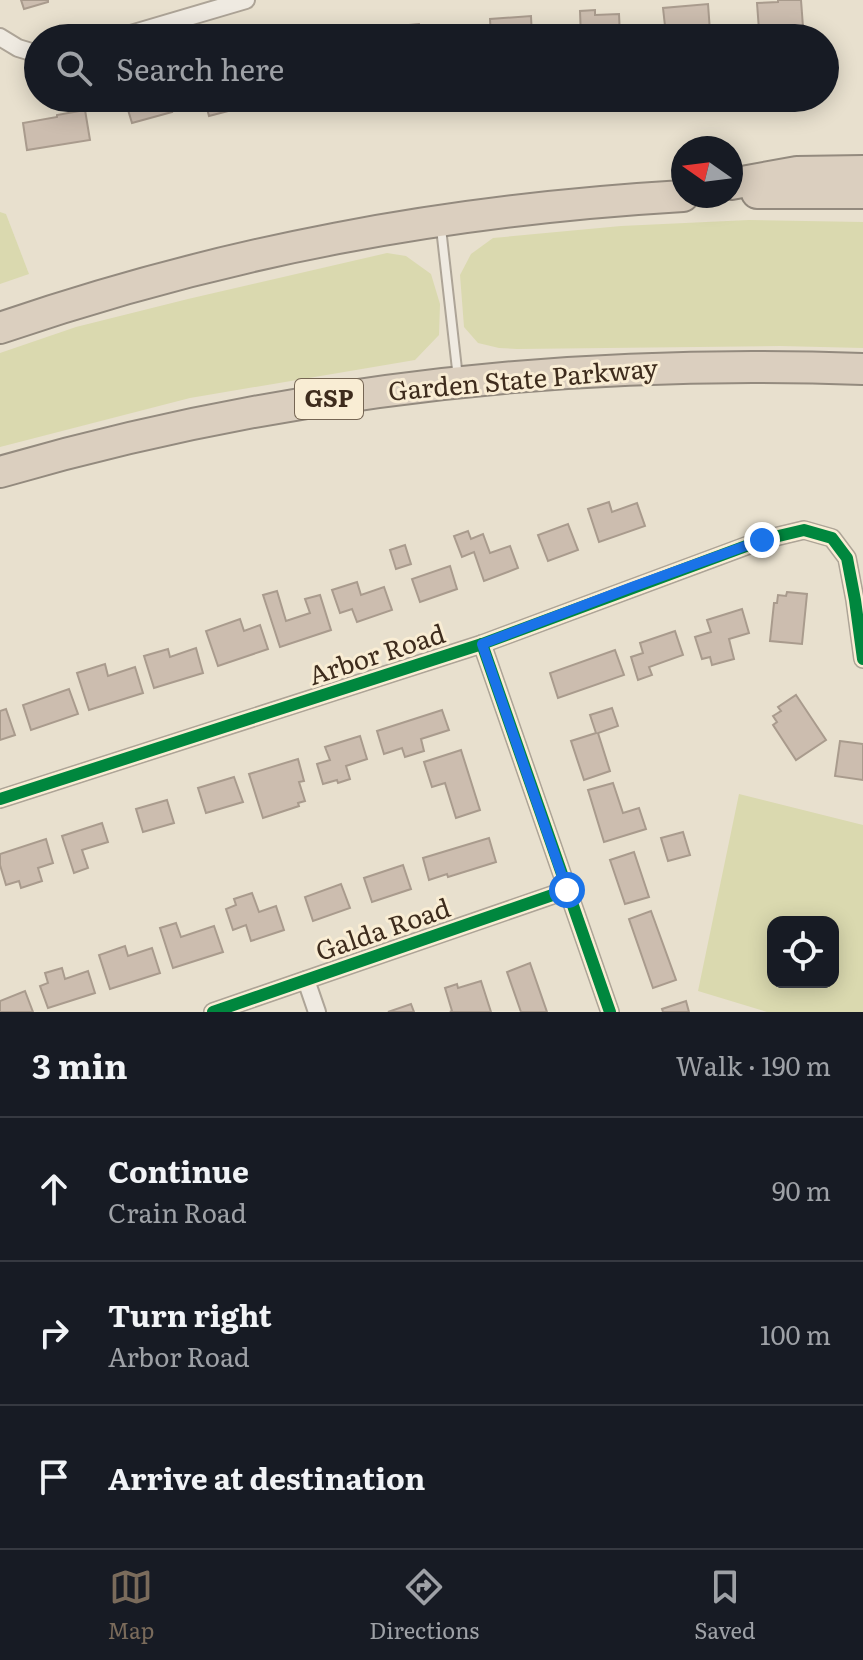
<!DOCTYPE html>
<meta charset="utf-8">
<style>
body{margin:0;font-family:Literata,serif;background:#20242c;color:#f1f3f6}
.controls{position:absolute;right:24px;bottom:24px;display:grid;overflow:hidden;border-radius:16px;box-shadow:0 4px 20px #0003}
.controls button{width:72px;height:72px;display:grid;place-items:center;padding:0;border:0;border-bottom:2px solid #363941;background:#171b24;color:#f1f3f6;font:40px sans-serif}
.compass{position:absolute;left:671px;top:136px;width:72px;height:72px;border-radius:50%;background:#171b24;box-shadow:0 4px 20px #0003;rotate:284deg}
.stop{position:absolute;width:24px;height:24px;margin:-18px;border:6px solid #1a73e8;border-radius:50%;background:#fff}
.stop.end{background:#1a73e8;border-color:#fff;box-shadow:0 2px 8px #0008}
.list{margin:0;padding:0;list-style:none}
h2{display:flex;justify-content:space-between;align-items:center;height:104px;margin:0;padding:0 32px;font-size:34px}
h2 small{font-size:26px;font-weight:400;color:#9ea1a6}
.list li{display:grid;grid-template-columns:52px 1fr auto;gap:24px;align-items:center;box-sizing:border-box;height:144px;padding:0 32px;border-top:2px solid #363941}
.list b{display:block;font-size:30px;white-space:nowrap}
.list p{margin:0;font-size:26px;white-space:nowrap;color:#9ea1a6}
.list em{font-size:26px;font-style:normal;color:#9ea1a6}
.icon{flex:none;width:44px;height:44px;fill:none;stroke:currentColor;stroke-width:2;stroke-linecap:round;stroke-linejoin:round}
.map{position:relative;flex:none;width:863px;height:1012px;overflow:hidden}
.search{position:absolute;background:#171b24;box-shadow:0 4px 20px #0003;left:24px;right:24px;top:24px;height:88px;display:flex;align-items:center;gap:20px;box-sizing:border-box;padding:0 28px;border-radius:44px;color:#9ea1a6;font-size:30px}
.sheet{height:536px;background:#171b24}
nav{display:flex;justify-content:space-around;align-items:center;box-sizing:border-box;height:112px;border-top:2px solid #363941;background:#171b24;font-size:22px;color:#9ea1a6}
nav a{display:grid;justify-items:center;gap:4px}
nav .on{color:#7a6b5b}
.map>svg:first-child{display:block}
.green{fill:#dad9af;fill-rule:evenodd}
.building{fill:#ccbdaf;stroke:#a99b8d;stroke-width:2}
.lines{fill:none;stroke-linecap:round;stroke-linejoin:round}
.lane-casing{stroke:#ada497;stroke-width:12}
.street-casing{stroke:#ada497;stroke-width:20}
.highway-casing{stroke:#938a7e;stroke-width:34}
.lane{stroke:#efeae1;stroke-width:8}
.street{stroke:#efeae1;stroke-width:16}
.highway{stroke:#dbcfbf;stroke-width:30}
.cycleway-casing{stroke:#f9edd4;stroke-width:17}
.cycleway{stroke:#00873e;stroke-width:12}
.route{stroke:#1a73e8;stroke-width:10}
.labels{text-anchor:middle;stroke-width:6;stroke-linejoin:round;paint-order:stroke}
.shield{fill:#f9edd4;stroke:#766654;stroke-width:2}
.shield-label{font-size:24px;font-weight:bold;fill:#3e2c1d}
.street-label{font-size:26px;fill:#3e2c1d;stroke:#f9edd4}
</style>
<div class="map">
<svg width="863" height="1012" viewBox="0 0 863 1012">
<rect width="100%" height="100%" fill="#e8e0ce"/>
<!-- green -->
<g class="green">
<path d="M0 212 6 214 29 274 0 284Z"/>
<path d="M749 220 863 222V348L780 346 517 349 499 348 478 343 464 327 460 275 471 254 493 238 621 226Z"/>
<path d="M387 253 406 256 431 274 440 304 439 335 415 360 190 398 0 447V353L76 327 188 299Z"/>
<path d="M739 794 863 825V1012H767L698 991ZM833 922V982H773V922Z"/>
</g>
<!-- building -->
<g class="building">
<path d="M21 0H48V2L24 9Z"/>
<path d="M778 0H801L803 27 759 30 757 3 778 2Z"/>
<path d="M708 4 710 31 666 35 663 8Z"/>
<path d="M595 10V15L619 14 620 36 581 38 580 11Z"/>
<path d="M531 16 532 38H491L490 19Z"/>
<path d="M419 24 420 28 451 25 452 38H388V33L400 32 399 26Z"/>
<path d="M132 98H168L172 112 132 123 125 100Z"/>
<path d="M204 98H229L232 110 209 116Z"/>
<path d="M85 110 90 140 27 150 23 123 57 117V115Z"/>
<path d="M609 502 612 512 637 503 645 526 599 542 588 509Z"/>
<path d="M568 524 578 550 548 561 538 535Z"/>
<path d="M468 531 471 539 483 534 490 553 510 546 518 568 484 581 474 552 462 557 454 536Z"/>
<path d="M405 545 411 564 396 569 390 550Z"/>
<path d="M450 566 457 589 420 602 412 579Z"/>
<path d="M357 582 361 595 384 587 392 610 357 622 352 609 340 613 332 590Z"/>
<path d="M277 591 286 621 310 613 305 599 320 595 331 630 280 647 263 595Z"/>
<path d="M787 592 807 594 802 644 770 641 774 603H777L778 595 786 596Z"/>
<path d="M742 609 749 633 729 639 734 659 712 665 710 657 702 659 695 637 711 632 707 620Z"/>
<path d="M240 619 244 631 260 625 268 649 218 666 206 631Z"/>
<path d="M675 631 683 655 649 667 652 675 638 680 631 657 643 653 640 643Z"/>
<path d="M196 648 203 673 154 688 144 656 168 649 170 657Z"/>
<path d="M615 650 624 675 558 698 550 673Z"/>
<path d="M105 664 108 676 135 667 143 693 89 710 77 673Z"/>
<path d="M69 689 78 714 31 730 23 705Z"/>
<path d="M796 695 826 740 796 760 773 725 777 722 773 716 781 711 778 707Z"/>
<path d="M612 708 618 726 598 733 610 771 584 780 571 741 596 733 590 715Z"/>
<path d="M6 709 15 735 0 740V711Z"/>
<path d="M442 710 449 730 421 739 424 751 405 757 402 748 384 754 377 731Z"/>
<path d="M360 736 367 759 346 766 350 779 338 783 337 780 323 784 317 764 330 760 325 747Z"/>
<path d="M840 741 863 744V780L835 776Z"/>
<path d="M461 750 480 810 456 818 445 783 432 787 424 762Z"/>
<path d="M298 759 304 781 299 782 305 801 298 803 299 806 263 818 249 774Z"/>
<path d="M234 777 243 802 206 813 198 788Z"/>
<path d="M613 783 623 813 639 808 646 829 604 842 588 790Z"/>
<path d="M167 800 174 823 143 832 136 809Z"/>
<path d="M102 823 108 842 82 850 88 868 74 873 62 836Z"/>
<path d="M683 832 690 855 668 861 661 838Z"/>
<path d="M489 838 496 862 448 877 447 874 429 880 423 858Z"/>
<path d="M46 839 53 863 38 868 42 881 21 888 19 881 6 885 0 865V854Z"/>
<path d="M634 852 649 897 625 904 610 860Z"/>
<path d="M403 865 411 889 372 902 364 878Z"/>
<path d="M341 884 350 908 313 921 305 897Z"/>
<path d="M252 893 259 912 276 906 284 930 251 941 246 925 233 930 226 909 236 905 234 899Z"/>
<path d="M651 911 676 980 653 988 629 919Z"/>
<path d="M176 923 181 937 214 926 223 952 173 968 160 928Z"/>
<path d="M125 946 128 956 152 948 160 973 110 989 99 955Z"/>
<path d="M530 963 547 1012H521L507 972Z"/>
<path d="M62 968 65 979 88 971 95 993 48 1008 40 986 48 983 45 973Z"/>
<path d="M481 981 491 1012H450L452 1011 445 988 457 984 458 988Z"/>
<path d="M25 991 33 1012H0V1001Z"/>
<path d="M686 1001 689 1012H663L662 1009Z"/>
<path d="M411 1004 414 1012H388Z"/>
</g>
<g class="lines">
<defs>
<path id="lane" d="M441 228 458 378"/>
<g id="street">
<path d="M0 37 18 48 38 54"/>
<path d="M117 38 246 0"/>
<path d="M482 644 610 1012"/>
<path d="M0 799 482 644 762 540 804 530 832 538 847 558 855 600 863 659"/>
<path d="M306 980 317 1012"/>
<path d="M213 1012 567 890"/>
</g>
<g id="highway">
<path d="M731 184 797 172 863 171"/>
<path d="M757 193H863"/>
<path d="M0 328C225 251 445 210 683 196"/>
<path d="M0 472C280 391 572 358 863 369"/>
</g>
</defs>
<!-- lane casing -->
<use href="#lane" class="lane-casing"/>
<!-- street casing -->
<use href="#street" class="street-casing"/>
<!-- highway casing -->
<use href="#highway" class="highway-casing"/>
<!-- lane -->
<use href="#lane" class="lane"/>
<!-- street -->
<use href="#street" class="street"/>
<!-- highway -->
<use href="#highway" class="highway"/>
<defs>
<g id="cycleway">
<path d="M482 644 610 1012"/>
<path d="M0 799 482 644 762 540 804 530 832 538 847 558 855 600 863 659"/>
<path d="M213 1012 567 890"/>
</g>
</defs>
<!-- cycleway casing -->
<use href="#cycleway" class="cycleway-casing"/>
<!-- cycleway -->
<use href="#cycleway" class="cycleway"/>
</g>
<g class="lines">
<!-- route -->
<path class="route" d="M567 890 482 644 632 587 762 540"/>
</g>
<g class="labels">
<!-- shield labels -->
<rect class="shield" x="295" y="379" width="68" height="40" rx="6"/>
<g class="shield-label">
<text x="329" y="407">GSP</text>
</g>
<!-- street labels -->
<g class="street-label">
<text transform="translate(523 380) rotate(-5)" y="9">Garden State Parkway</text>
<text transform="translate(377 655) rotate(-18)" y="9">Arbor Road</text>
<text transform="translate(383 930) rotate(-19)" y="9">Galda Road</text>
</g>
</g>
</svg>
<div class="controls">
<button><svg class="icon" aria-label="locate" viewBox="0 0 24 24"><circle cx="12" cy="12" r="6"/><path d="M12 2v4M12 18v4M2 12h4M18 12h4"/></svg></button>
</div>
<svg class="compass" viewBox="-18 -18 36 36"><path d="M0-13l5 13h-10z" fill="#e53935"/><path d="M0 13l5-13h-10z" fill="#9ea1a6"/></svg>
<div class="stop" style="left:567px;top:890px"></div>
<div class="stop end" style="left:762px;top:540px"></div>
<div class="search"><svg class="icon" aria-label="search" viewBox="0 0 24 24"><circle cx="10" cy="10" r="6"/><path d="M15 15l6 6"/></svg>Search here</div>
</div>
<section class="sheet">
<h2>3 min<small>Walk · 190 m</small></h2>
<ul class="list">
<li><svg class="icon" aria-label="ahead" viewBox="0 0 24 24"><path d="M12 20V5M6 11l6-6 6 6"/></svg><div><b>Continue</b><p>Crain Road</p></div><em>90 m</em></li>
<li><svg class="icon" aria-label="right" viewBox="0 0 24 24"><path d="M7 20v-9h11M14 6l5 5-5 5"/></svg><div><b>Turn right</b><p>Arbor Road</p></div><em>100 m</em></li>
<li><svg class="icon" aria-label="arrive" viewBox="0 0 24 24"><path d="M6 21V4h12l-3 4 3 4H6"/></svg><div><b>Arrive at destination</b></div></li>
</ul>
</section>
<nav>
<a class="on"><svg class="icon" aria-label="map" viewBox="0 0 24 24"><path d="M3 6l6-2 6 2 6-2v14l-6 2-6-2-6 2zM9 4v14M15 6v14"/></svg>Map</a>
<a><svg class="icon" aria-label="directions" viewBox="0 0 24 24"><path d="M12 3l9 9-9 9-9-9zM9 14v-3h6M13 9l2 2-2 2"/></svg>Directions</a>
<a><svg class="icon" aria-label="saved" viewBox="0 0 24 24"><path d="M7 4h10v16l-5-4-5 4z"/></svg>Saved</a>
</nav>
